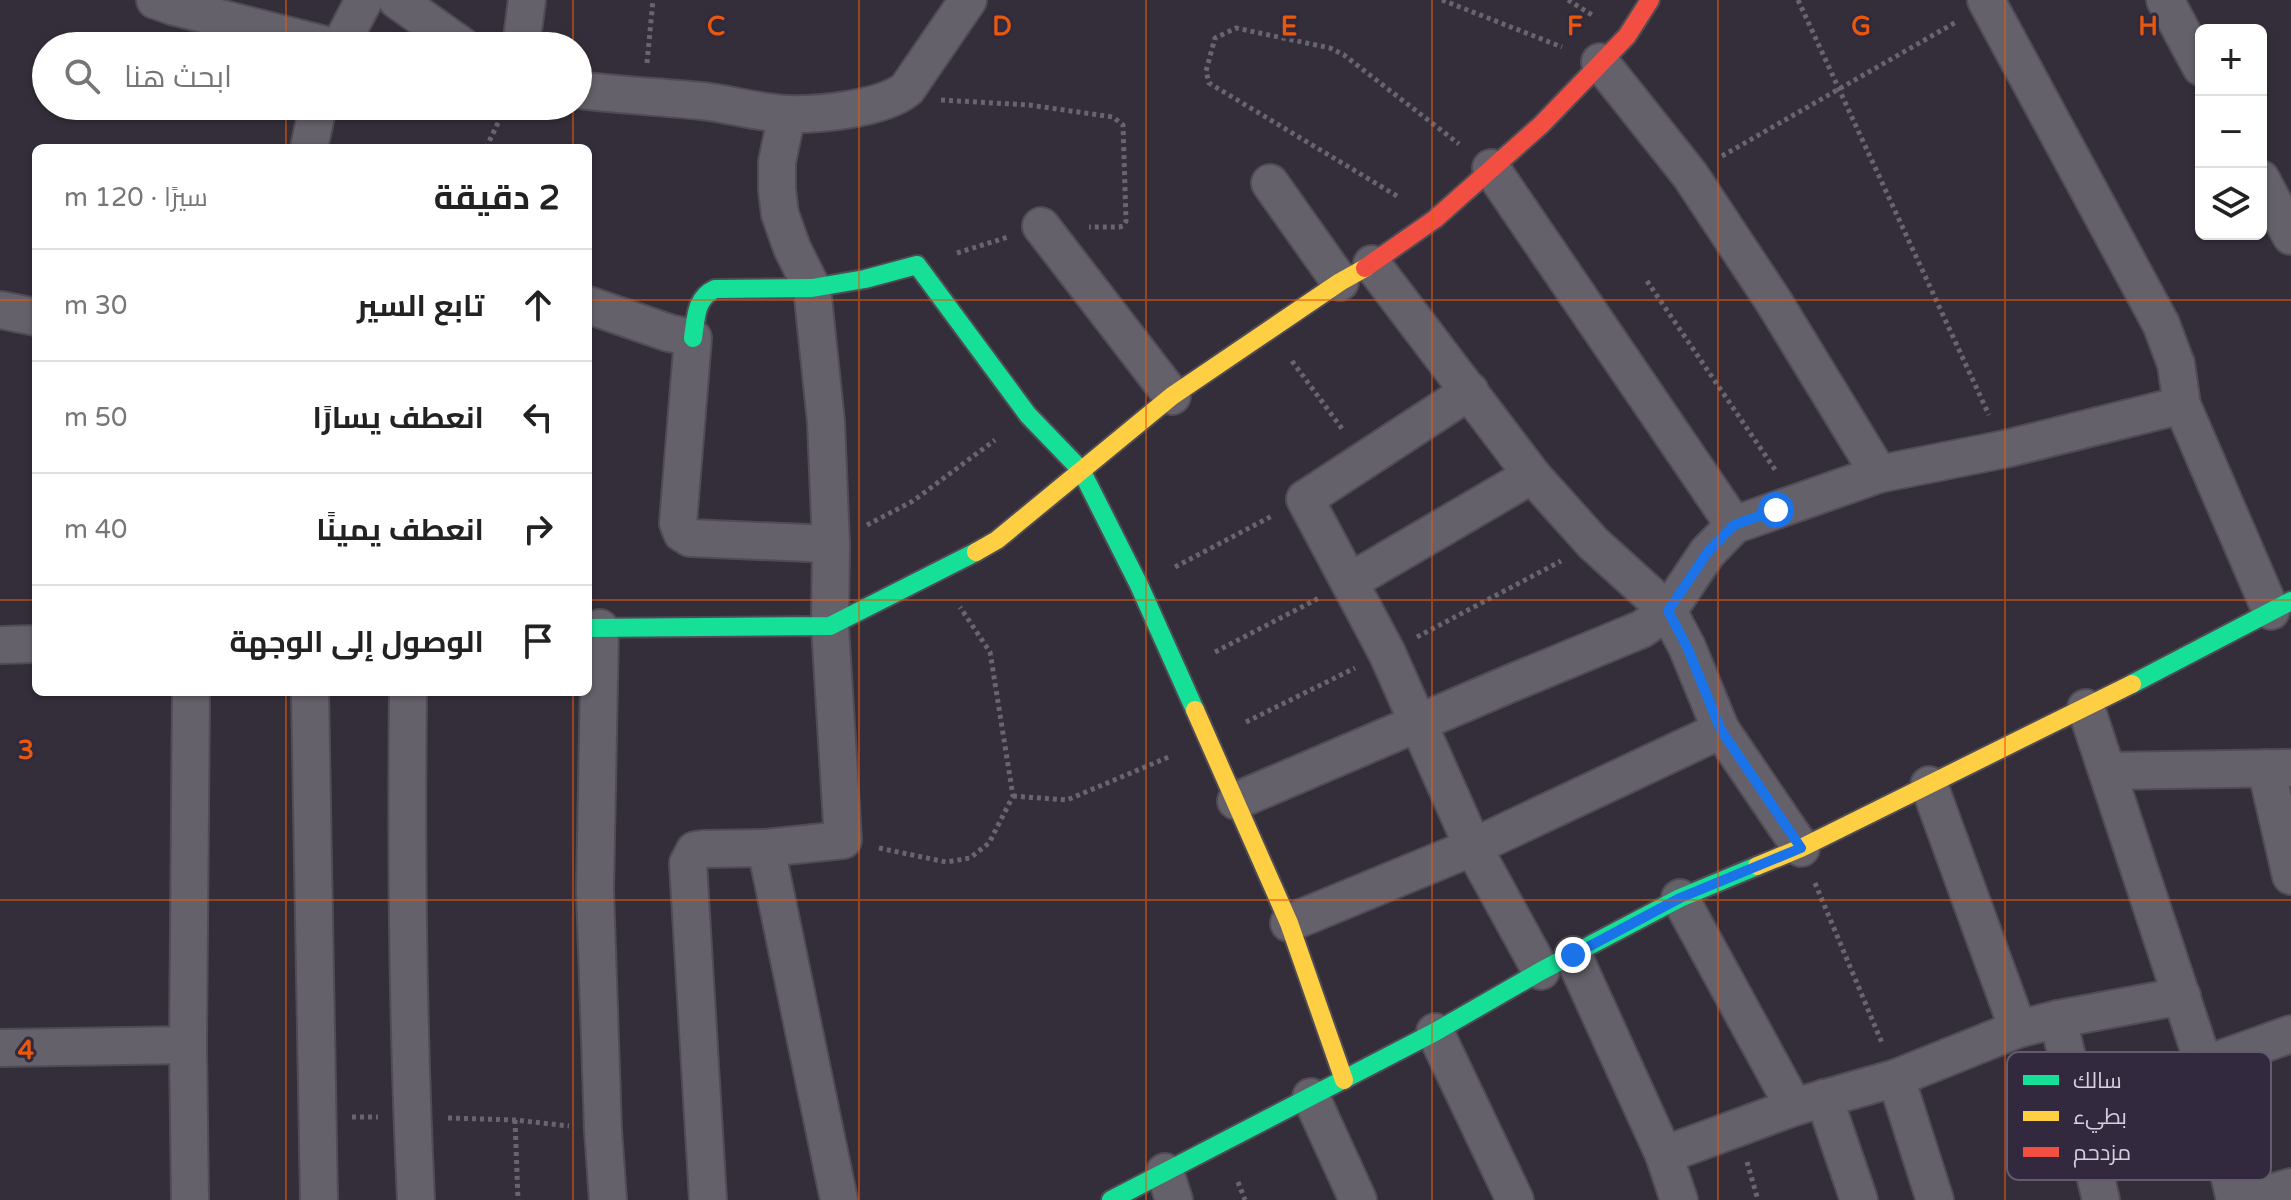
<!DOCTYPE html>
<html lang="ar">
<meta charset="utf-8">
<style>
body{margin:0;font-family:"Varela Round",Cairo,sans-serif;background:#f6f6f6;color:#222;direction:rtl}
.controls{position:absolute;right:24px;top:24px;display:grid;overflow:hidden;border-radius:12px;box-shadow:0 2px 6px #0004}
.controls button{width:72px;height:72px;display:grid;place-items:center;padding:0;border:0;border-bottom:2px solid #e0e0e0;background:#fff;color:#222;font:40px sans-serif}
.stop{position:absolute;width:24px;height:24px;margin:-18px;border:6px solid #1a73e8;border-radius:50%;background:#fff}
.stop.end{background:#1a73e8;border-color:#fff;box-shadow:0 2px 8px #0008}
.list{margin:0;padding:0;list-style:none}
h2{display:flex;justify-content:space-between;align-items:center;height:104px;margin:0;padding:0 32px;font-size:34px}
h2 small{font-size:26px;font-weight:400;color:#767676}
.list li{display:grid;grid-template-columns:52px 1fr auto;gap:24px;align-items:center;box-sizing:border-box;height:112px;padding:0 32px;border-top:2px solid #e0e0e0}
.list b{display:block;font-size:30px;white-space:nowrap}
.list em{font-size:26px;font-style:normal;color:#767676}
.icon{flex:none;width:44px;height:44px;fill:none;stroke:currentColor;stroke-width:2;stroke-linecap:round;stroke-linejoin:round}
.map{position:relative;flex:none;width:2291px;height:1200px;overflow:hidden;direction:ltr}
.search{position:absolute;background:#fff;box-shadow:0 2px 6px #0004;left:32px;top:32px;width:560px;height:88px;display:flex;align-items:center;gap:20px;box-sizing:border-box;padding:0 28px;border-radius:44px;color:#767676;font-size:30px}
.panel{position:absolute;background:#fff;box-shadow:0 2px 6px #0004;left:32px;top:144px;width:560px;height:552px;border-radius:12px;direction:rtl}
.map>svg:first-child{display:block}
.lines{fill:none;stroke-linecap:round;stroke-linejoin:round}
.street-casing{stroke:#504c55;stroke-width:40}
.fast-casing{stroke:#504c55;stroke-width:22}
.slow-casing{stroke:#504c55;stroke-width:22}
.jam-casing{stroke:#504c55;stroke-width:22}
.path{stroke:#69656d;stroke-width:5;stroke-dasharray:4 4;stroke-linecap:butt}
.street{stroke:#65616a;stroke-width:36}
.fast{stroke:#16e098;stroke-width:18}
.slow{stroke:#ffcf43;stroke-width:18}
.jam{stroke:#f24e42;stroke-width:18}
.route{stroke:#1a73e8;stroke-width:10}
.grid{fill:none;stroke:#e8590c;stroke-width:2;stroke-opacity:0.55}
.key{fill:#32293e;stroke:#635b6e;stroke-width:2}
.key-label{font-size:22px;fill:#d5d0dd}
.grid-label{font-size:26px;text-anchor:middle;font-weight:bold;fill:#e8590c;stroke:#32293e;stroke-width:6;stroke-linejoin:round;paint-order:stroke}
</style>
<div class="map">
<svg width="2291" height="1200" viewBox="0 0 2291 1200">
<rect width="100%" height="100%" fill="#332e39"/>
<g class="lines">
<defs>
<g id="street">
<path d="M155 0 172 6 329 46"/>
<path d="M397 0 462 46"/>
<path d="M1986 0 2161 324 2176 364 2182 405 2271 611"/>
<path d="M2165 0 2201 67"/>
<path d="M340 46 364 0"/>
<path d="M521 46 527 0"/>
<path d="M1600 62 1690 175 1774 302 1879 474"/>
<path d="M578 90C619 95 660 97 702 101 730 104 759 113 787 114 819 115 882 109 907 89L968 0"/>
<path d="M787 114 777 162V190L780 214 792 248 812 288 826 422 831 544 830 626 843 840 766 848 839 1200"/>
<path d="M309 148 318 106"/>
<path d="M1491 168 1734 525"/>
<path d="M2261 179 2291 236"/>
<path d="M1270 183 1340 282"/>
<path d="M1041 226 1172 396"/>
<path d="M1372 264 1532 475 1593 543 1668 611 1687 647 1721 730 1801 848"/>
<path d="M588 305 669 333 693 338 678 523 682 533 690 538 831 544"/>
<path d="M0 310 36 317"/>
<path d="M1470 391 1305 499 1387 653 1473 847 1541 971"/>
<path d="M1351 581 1532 475"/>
<path d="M600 628 595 890 603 1130 608 1200"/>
<path d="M0 645 36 644"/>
<path d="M310 692 319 1200"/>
<path d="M408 692C406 861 408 1031 416 1200"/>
<path d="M2086 708 2204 1065 2235 1200"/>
<path d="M2266 768 2291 876"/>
<path d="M2108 771 2291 768"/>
<path d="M1929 785 2018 1029"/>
<path d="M1236 801 1509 684 1642 629 1668 611 1707 553 1734 525 1879 474 2005 449 2182 405"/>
<path d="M1680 898 1794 1107"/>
<path d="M1289 923 1473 847 1721 730"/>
<path d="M1573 955 1664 1155 1679 1200"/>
<path d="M2058 1019 2101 1200"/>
<path d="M1435 1032 1515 1200"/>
<path d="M0 1048 188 1045"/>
<path d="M2204 1065 2291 1034"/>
<path d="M1896 1078 1935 1200"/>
<path d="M1311 1097 1358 1200"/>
<path d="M1824 1098 1859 1200"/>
<path d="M1664 1155 1794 1107 1896 1078 2018 1029 2058 1019 2182 996"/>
<path d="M1165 1172 1174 1200"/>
<path d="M190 1200 188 1045 191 692"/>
<path d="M708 1200 688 863 695 850 703 849 766 848"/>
<path d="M2246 1200 2291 1187"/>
</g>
<g id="fast">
<path d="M693 338C696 319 695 298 715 289L812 288 865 279 917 265 1028 415 1081 470 1139 585 1195 710"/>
<path d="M588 628 830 626 976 552"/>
<path d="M2132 684 2291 601"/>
<path d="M1111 1200 1435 1032 1541 971 1680 898 1757 866"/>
</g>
<g id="slow">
<path d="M976 552 997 540 1172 396 1340 282 1365 268"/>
<path d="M1195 710 1289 923 1344 1080"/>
<path d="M1757 866 1801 848 2132 684"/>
</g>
<path id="jam" d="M1365 268 1435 219 1541 125 1627 36 1650 0"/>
</defs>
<!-- street casing -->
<use href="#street" class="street-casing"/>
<!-- fast casing -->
<use href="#fast" class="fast-casing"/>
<!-- slow casing -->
<use href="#slow" class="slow-casing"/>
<!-- jam casing -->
<use href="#jam" class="jam-casing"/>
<!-- path -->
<g class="path">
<path d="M1442 0 1562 47"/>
<path d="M1568 0 1592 15"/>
<path d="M1798 0 1989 415"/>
<path d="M647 63 653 0"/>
<path d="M941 100 1029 105 1113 117 1123 125 1126 221 1123 226 1119 227H1089"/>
<path d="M486 148 506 106"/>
<path d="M1722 156 1956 22"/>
<path d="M1397 196 1209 83 1206 71 1215 38 1236 28 1330 48 1344 55 1459 144"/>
<path d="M957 253 1008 237"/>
<path d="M1647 281 1776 471"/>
<path d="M1292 361 1343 430"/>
<path d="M867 525 913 501 995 440"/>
<path d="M1175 567 1272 516"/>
<path d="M1417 637 1561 561"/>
<path d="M1215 652 1319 598"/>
<path d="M1246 722 1355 668"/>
<path d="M1013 796 1067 800 1171 756"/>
<path d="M879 848 946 862 970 858 989 843 1013 796 990 652 960 607"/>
<path d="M1815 883 1882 1043"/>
<path d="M352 1117H378"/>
<path d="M448 1118 515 1120 569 1126"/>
<path d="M515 1120 518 1200"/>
<path d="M1747 1162 1758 1200"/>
<path d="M1238 1182 1245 1200"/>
</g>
<!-- street -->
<use href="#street" class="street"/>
<!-- fast -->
<use href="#fast" class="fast"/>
<!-- slow -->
<use href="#slow" class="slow"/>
<!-- jam -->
<use href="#jam" class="jam"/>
</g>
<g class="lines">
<!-- route -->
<path class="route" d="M1573 955 1680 898 1801 848 1721 730 1687 647 1668 611 1707 553 1734 525 1776 510"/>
</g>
<!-- grid -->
<path class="grid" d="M286 0V46M573 0V46M859 0V1200M1146 0V1200M1432 0V1200M1718 0V1200M2005 0V1200M286 106V148M573 106V148M0 300H36M588 300H2291M0 600H36M588 600H2291M286 692V1200M573 692V1200M0 900H2291"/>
<!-- legend -->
<rect x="2007" y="1052" width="264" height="128" rx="12" class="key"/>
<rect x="2023" y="1075" width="36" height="10" fill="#16e098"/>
<rect x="2023" y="1111" width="36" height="10" fill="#ffcf43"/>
<rect x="2023" y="1147" width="36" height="10" fill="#f24e42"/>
<g class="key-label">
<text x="2073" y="1088">سالك</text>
<text x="2073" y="1124">بطيء</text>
<text x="2073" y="1160">مزدحم</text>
</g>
<g class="grid-label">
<text x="716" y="35">C</text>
<text x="1002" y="35">D</text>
<text x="1289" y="35">E</text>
<text x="1575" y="35">F</text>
<text x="1861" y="35">G</text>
<text x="2148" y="35">H</text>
<text x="26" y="759">3</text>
<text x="26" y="1059">4</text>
</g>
</svg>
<div class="controls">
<button>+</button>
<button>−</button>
<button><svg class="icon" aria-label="layers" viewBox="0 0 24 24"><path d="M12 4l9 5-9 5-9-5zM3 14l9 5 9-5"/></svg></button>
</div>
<div class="stop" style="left:1776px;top:510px"></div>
<div class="stop end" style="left:1573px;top:955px"></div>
<div class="search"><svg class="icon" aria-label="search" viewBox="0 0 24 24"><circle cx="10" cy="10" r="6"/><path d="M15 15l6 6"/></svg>ابحث هنا</div>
<section class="panel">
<h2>2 دقيقة<small>سيرًا · 120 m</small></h2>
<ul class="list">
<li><svg class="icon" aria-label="ahead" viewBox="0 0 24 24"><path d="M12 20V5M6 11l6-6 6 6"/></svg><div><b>تابع السير</b></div><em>30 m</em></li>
<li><svg class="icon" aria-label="left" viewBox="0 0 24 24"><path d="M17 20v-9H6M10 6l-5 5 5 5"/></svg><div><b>انعطف يسارًا</b></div><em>50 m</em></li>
<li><svg class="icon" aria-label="right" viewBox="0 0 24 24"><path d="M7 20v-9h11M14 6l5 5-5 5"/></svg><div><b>انعطف يمينًا</b></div><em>40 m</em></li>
<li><svg class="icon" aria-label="arrive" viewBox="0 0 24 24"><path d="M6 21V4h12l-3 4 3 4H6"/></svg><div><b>الوصول إلى الوجهة</b></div></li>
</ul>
</section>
</div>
